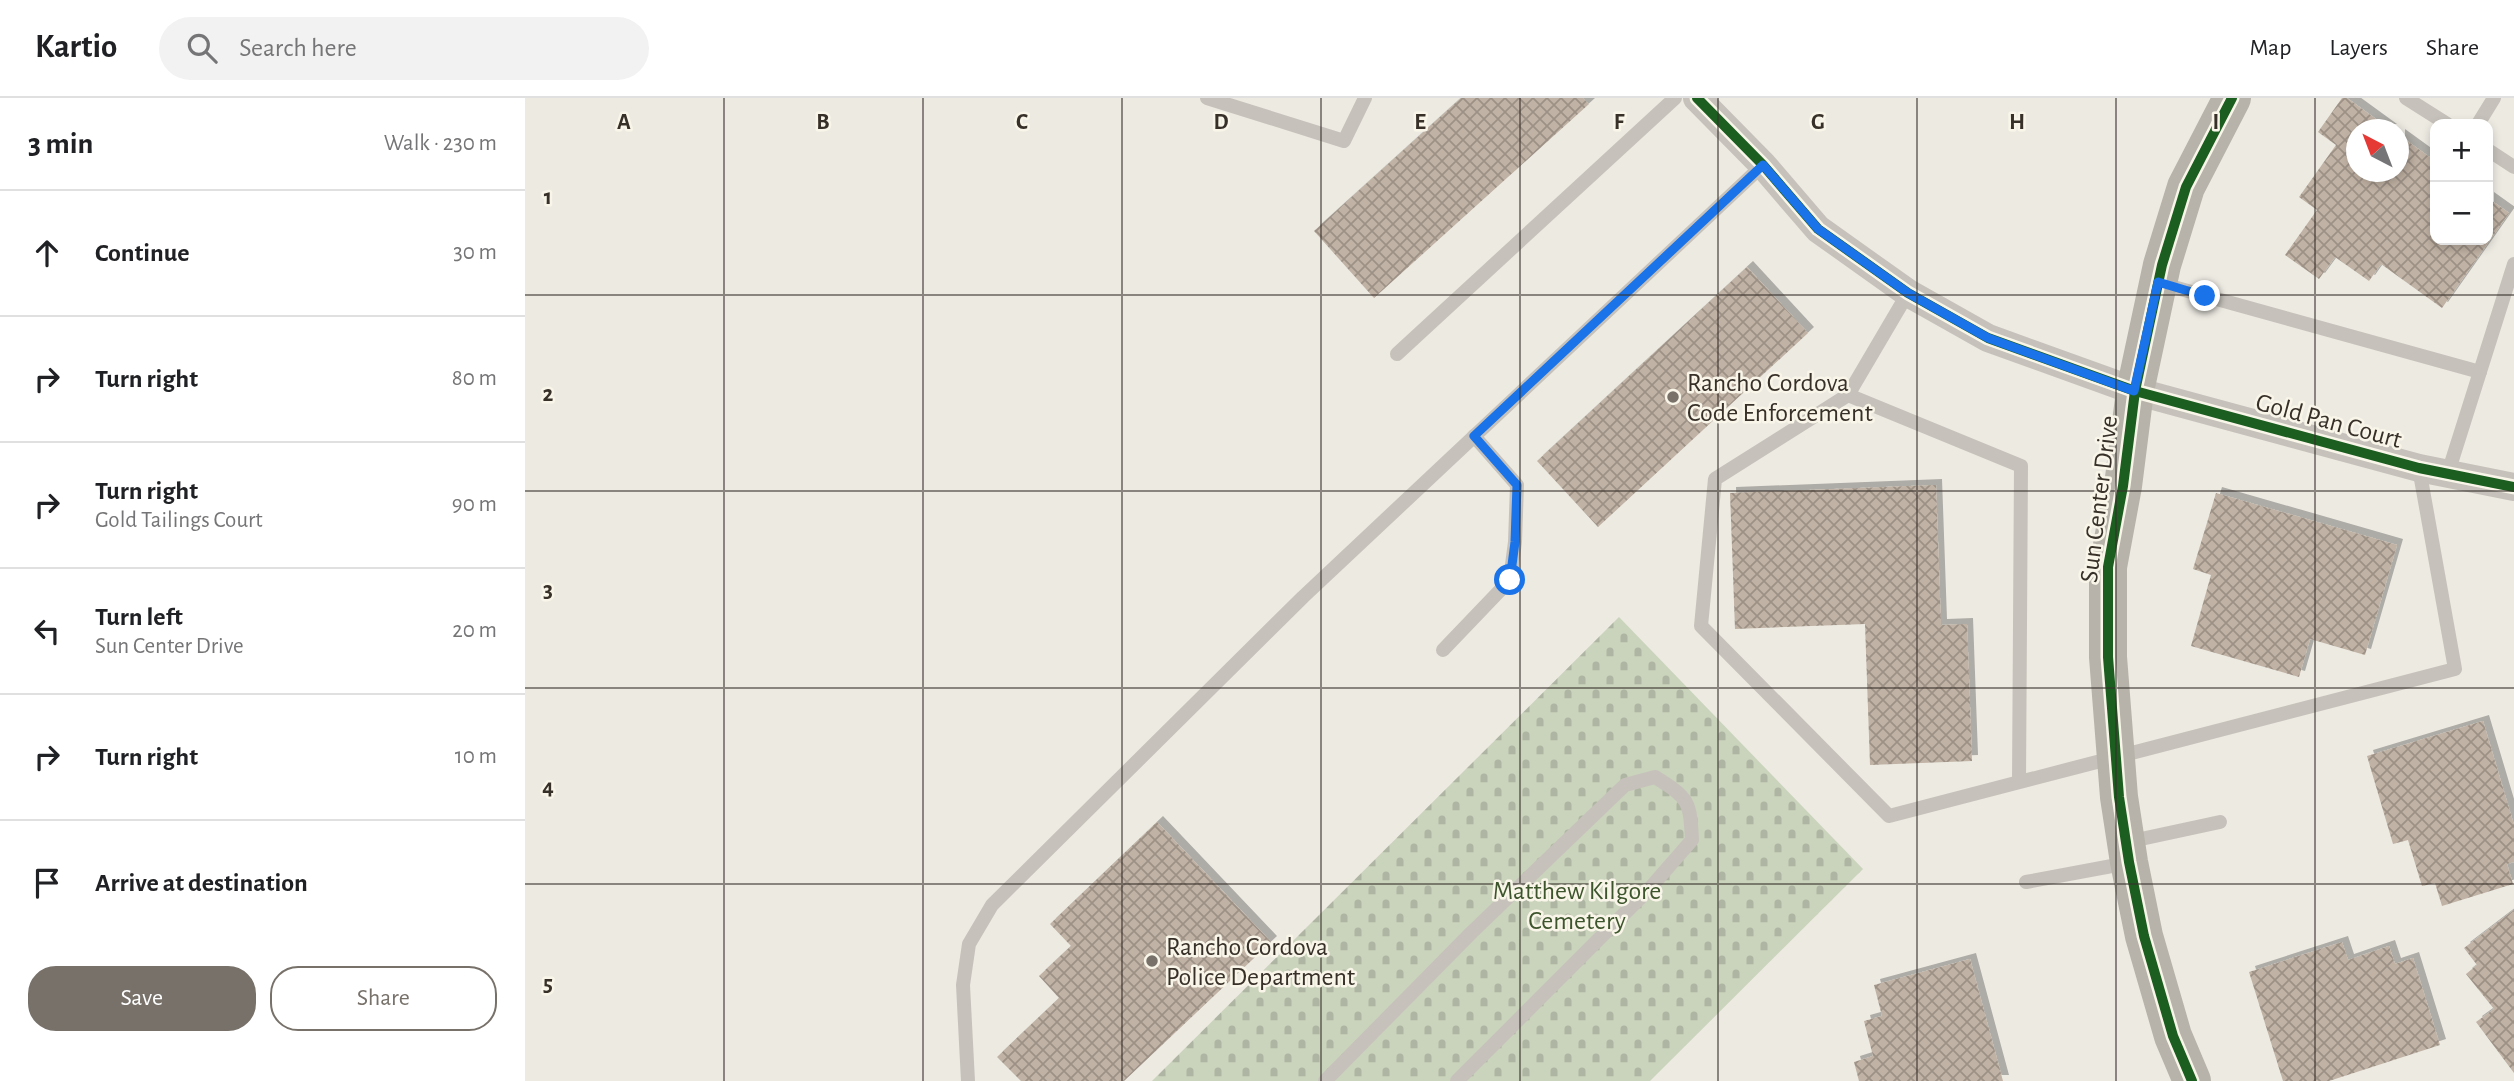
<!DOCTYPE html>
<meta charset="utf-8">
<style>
body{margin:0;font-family:"Alegreya Sans",sans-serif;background:#f2f2f2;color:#202124}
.controls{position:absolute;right:21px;top:21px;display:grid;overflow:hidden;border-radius:14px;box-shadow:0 4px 10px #0003}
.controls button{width:63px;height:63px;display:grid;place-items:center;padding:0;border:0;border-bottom:2px solid #e0e0e0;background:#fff;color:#202124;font:35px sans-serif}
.compass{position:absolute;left:1821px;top:21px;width:63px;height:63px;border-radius:50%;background:#fff;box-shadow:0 4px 10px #0003;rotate:318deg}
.stop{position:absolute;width:21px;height:21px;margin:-16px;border:5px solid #1a73e8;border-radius:50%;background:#fff}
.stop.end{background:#1a73e8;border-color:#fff;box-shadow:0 2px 7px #0008}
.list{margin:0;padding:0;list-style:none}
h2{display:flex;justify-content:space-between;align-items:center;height:91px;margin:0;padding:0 28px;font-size:30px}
h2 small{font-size:23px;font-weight:400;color:#757577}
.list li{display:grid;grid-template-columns:46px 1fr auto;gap:21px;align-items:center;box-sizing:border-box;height:126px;padding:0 28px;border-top:2px solid #e0e0e0}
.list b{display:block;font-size:26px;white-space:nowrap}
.list p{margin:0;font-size:23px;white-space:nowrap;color:#757577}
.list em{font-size:23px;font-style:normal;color:#757577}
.actions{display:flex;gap:14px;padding:21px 28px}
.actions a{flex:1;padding:16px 0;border:2px solid #77716a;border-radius:28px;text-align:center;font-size:24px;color:#77716a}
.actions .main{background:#77716a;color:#fff}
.icon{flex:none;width:38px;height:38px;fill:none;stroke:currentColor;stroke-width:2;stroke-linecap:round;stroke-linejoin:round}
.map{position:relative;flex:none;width:1989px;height:983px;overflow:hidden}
header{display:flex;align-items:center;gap:42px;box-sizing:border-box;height:98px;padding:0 35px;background:#fff;border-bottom:2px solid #e0e0e0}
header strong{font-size:33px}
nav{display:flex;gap:38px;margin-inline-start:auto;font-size:24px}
.search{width:490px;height:63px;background:#f2f2f2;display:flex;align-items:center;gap:18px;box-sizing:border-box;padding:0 24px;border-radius:38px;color:#757577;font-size:26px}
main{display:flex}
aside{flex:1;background:#fff}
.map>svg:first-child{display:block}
.cemetery{fill:url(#cemetery-stones)}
.building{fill:url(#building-cross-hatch);filter:url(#shadow)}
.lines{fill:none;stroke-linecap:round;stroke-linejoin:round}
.lane{stroke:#c6c2bb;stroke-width:14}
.street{stroke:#c6c2bb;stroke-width:28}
.secondary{stroke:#b7b3ab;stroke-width:38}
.cycleway-casing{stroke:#f9f6e9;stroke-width:15}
.cycleway{stroke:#1b5e20;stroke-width:10}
.route{stroke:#1a73e8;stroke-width:9}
.grid{fill:none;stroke:#373029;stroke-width:2;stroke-opacity:0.55}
.poi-dot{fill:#77716a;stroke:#f9f6e9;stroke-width:2.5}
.labels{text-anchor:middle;stroke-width:5;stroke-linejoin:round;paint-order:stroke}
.poi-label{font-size:26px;fill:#373029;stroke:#f9f6e9;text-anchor:start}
.street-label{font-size:26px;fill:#373029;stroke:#f9f6e9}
.park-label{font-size:26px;fill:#3d552d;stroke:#f9f6e9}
.grid-label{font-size:23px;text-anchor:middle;font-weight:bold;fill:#373029;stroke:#f9f6e9;stroke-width:5;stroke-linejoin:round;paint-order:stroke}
</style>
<header>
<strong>Kartio</strong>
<div class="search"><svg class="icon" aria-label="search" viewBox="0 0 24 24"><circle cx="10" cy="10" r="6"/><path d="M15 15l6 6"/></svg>Search here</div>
<nav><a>Map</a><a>Layers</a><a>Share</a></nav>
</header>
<main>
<aside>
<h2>3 min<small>Walk · 230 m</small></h2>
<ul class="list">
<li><svg class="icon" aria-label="ahead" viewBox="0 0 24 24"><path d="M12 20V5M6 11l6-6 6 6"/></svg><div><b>Continue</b></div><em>30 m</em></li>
<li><svg class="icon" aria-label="right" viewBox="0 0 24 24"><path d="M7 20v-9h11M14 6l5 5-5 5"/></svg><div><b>Turn right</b></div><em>80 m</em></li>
<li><svg class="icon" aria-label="right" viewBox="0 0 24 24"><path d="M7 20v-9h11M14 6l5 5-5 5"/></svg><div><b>Turn right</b><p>Gold Tailings Court</p></div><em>90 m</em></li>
<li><svg class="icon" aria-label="left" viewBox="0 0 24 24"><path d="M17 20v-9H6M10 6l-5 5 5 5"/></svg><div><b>Turn left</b><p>Sun Center Drive</p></div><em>20 m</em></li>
<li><svg class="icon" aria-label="right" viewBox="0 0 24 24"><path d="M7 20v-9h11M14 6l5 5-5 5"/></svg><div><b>Turn right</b></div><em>10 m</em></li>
<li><svg class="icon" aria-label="arrive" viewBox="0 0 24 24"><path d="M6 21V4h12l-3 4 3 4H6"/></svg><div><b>Arrive at destination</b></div></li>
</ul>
<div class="actions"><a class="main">Save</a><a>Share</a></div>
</aside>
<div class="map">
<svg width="1989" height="983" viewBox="0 0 1989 983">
<defs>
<pattern id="cemetery-stones" width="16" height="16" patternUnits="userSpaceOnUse" patternTransform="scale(1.75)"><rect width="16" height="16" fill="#cad3bc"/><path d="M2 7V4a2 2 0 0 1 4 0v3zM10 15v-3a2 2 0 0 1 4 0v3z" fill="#aeb5a2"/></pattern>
<pattern id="building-cross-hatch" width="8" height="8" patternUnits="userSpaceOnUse" patternTransform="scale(1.75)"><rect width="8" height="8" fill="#c0b2a4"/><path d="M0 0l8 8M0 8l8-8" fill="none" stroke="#9d9186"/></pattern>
<filter id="shadow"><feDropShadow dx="6" dy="-6" stdDeviation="0" flood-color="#0004"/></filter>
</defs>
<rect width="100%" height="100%" fill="#edeae2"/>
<!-- cemetery -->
<path class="cemetery" d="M1094 519 1338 771 1125 983H627Z"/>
<!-- building -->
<g class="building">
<path d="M936 0H1058L1064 6 849 200 789 133Z"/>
<path d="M1817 0H1822L1866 32H1832V74H1874V37L1910 63V142H1963V100L1984 115 1917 210 1856 166 1844 183 1810 159 1794 181 1760 157 1792 112 1774 99 1811 47 1793 34Z"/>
<path d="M1222 169 1283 235 1073 429 1012 363Z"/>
<path d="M1411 387 1416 527 1442 526 1447 663 1345 667 1340 526 1210 531 1205 395Z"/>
<path d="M1691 395 1872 447 1840 557 1785 541 1774 579 1666 548 1686 477 1668 471Z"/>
<path d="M1958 623 1989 727V764L1982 766 1988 786 1917 808 1910 785 1897 788 1883 742 1868 746 1842 658Z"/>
<path d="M632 724 746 844 599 983H496L472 959 534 900 514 878 546 848 525 826Z"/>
<path d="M1989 812V975L1951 924 1969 911 1941 876 1952 867 1939 850Z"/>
<path d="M1817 844 1823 862 1864 848 1870 866 1888 860 1915 947 1804 983H1758L1724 874Z"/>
<path d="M1445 861 1478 983H1334L1329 964 1348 958 1339 923 1357 918 1349 887Z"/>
</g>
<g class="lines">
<!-- lane -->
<g class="lane">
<path d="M682 0 819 43 840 0"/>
<path d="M1881 0 1922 26"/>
<path d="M1953 26 1969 0"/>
<path d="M1963 52 1989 69"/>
<path d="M1634 185 1955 274"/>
<path d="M1383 195 1323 297 1190 381 1176 528 1364 718 1930 571 1894 370"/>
<path d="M872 256 1150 0"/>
<path d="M1323 297 1496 368 1494 683"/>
<path d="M1923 375 1989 166"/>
<path d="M918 552 985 482 990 444 992 387 949 338"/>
<path d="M1602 744 1695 724"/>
<path d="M1501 784 1603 765"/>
<path d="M443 983 438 887 444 846 467 807 778 499 1238 67"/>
<path d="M800 983 946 835 1100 687 1130 679C1164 700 1165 703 1167 742L1126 789 932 983"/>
</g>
<!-- street -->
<path class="street" d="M1172 0 1238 67 1293 131 1383 195 1463 240 1610 293 1894 370 1989 389"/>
<!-- secondary -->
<path class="secondary" d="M1667 983 1648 938 1619 838 1604 764 1594 699 1583 559V469L1598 388 1610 293 1637 167 1661 89 1707 0"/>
<defs>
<g id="cycleway">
<path d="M1172 0 1238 67 1293 131 1383 195 1463 240 1610 293 1894 370 1989 389"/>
<path d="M1667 983 1648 938 1619 838 1604 764 1594 699 1583 559V469L1598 388 1610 293 1637 167 1661 89 1707 0"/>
</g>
</defs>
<!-- cycleway casing -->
<use href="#cycleway" class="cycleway-casing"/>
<!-- cycleway -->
<use href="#cycleway" class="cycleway"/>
</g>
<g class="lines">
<!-- route -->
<path class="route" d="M985 482 990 444 992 387 949 338 1238 67 1293 131 1383 195 1463 240 1609 293 1633 184 1680 198"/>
</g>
<!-- grid -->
<path class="grid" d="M199 0V983M398 0V983M597 0V983M796 0V983M995 0V983M1193 0V983M1392 0V983M1591 0V983M1790 0V983M0 197H1989M0 393H1989M0 590H1989M0 786H1989"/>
<!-- markers -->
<g class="poi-dot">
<circle cx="1148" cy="299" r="7"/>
<circle cx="627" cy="863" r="7"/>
</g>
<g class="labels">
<!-- poi labels -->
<g class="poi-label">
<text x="1162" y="293">Rancho Cordova<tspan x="1162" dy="30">Code Enforcement</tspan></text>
<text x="641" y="857">Rancho Cordova<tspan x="641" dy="30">Police Department</tspan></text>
</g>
<!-- street labels -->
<g class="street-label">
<text transform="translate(1804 322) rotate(15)" y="9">Gold Pan Court</text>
<text transform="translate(1573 401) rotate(-83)" y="9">Sun Center Drive</text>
</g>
<!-- park labels -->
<g class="park-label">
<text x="1052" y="801">Matthew Kilgore<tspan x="1052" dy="30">Cemetery</tspan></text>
</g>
</g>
<g class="grid-label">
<text x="99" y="31">A</text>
<text x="298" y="31">B</text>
<text x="497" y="31">C</text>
<text x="696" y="31">D</text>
<text x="895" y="31">E</text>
<text x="1094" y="31">F</text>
<text x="1293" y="31">G</text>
<text x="1492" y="31">H</text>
<text x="1691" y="31">I</text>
<text x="23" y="106">1</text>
<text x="23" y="303">2</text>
<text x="23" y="499">3</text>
<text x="23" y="696">4</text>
<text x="23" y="893">5</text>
</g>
</svg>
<div class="controls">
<button>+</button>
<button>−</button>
</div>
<svg class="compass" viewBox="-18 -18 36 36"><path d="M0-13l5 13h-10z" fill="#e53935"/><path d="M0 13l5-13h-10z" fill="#757577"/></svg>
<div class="stop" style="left:985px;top:482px"></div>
<div class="stop end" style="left:1680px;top:198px"></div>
</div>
</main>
